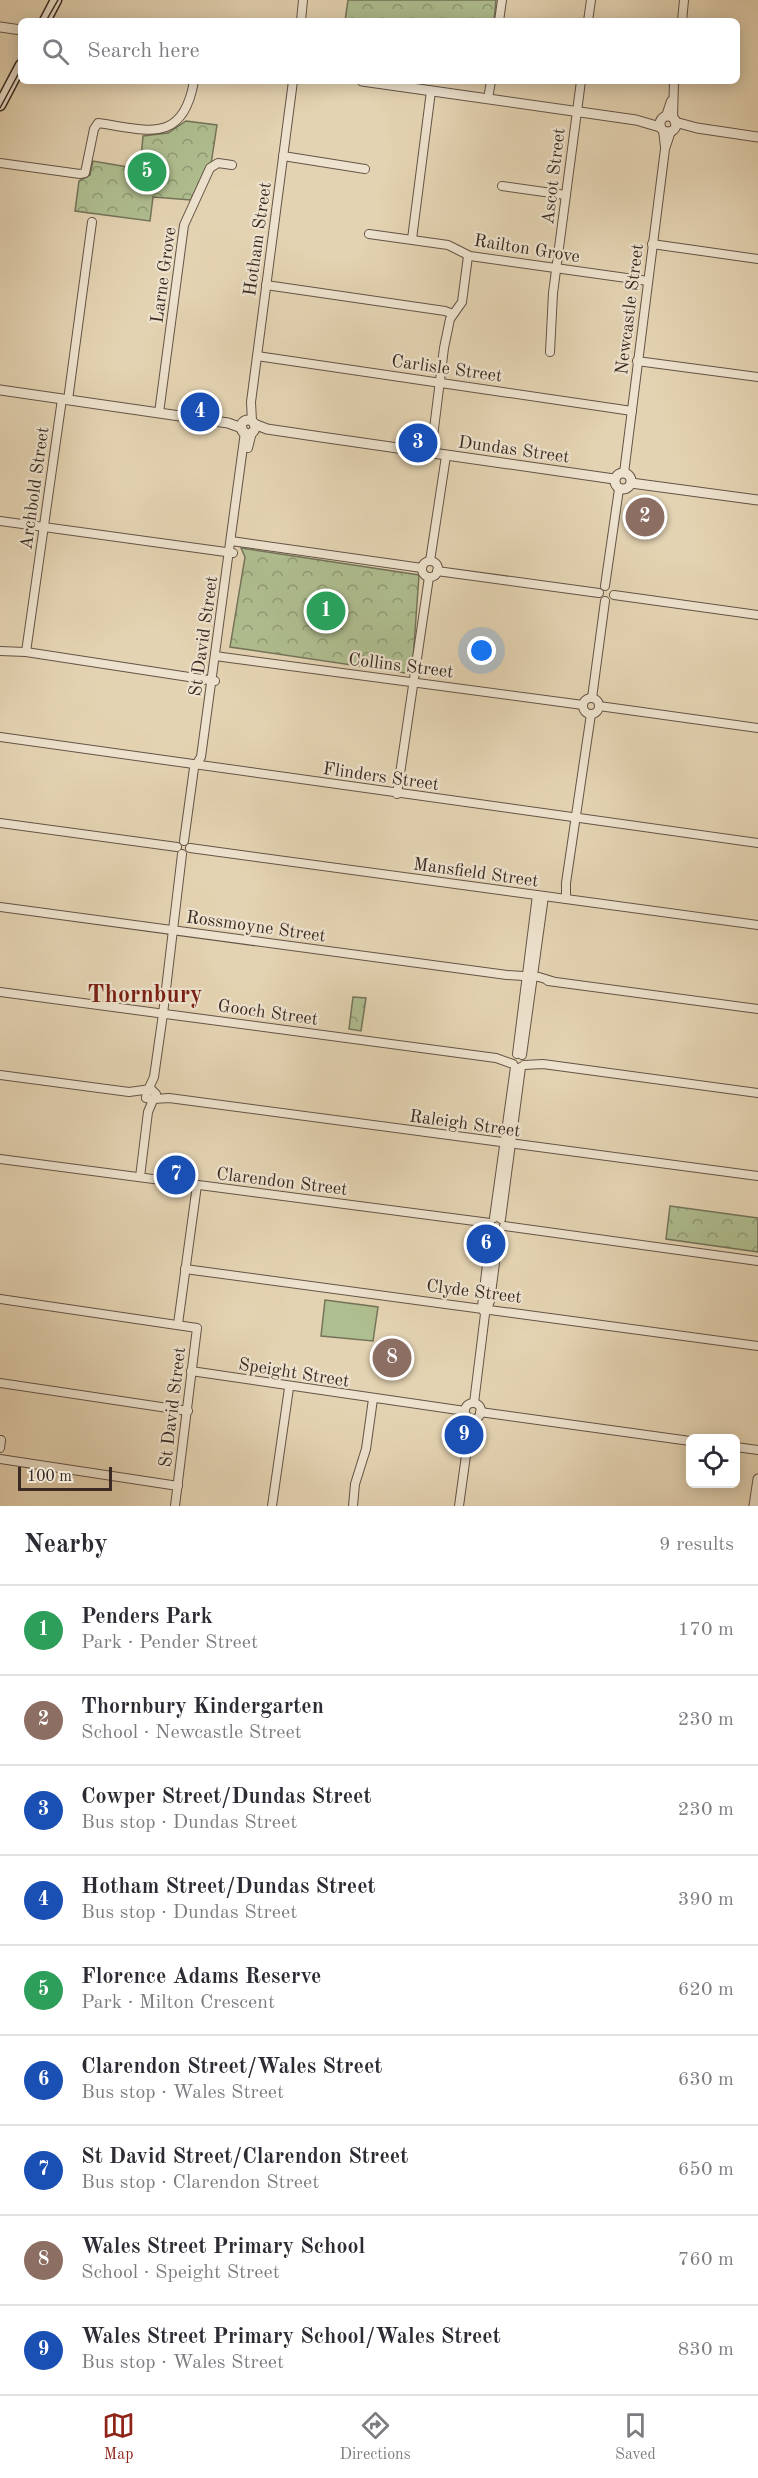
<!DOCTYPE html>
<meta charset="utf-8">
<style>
body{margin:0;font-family:"Old Standard TT",serif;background:#f7f7f7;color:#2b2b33}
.controls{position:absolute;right:18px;bottom:18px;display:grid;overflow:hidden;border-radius:9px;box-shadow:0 3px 15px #0003}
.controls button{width:54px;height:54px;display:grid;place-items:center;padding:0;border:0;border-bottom:2px solid #e1e1e2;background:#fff;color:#2b2b33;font:30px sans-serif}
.scale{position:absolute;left:18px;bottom:15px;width:94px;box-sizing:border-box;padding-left:6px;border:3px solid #3a2a23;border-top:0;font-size:16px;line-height:21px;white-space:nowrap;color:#3a2a23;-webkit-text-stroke:4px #ede2cd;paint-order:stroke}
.you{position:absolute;left:482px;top:651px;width:21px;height:21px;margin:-15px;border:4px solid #fff;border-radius:50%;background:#1a73e8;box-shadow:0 0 0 9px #1a73e833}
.badge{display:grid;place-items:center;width:39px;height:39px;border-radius:50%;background:#8f2418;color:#fff;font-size:20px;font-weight:700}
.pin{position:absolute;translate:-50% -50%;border:3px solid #fff;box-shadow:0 2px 6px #0006}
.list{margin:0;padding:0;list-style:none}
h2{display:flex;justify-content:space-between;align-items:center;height:78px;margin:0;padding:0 24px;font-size:26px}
h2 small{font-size:20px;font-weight:400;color:#7c7c81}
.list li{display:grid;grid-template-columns:39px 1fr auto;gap:18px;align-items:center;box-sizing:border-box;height:90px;padding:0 24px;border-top:2px solid #e1e1e2}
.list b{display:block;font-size:22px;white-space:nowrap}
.list p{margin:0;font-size:20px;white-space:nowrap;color:#7c7c81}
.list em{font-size:20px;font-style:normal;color:#7c7c81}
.icon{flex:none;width:33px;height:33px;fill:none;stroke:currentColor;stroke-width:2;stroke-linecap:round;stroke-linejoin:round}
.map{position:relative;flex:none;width:758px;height:1506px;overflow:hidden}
.search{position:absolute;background:#fff;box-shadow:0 3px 15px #0003;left:18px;right:18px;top:18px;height:66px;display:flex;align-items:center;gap:15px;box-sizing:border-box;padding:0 21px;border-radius:9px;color:#7c7c81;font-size:22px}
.sheet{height:888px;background:#fff}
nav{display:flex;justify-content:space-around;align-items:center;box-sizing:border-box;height:84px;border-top:2px solid #e1e1e2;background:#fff;font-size:16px;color:#7c7c81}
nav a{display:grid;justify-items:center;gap:3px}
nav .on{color:#8f2418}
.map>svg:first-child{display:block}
.park{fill:url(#park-crowns);stroke:#74745a;stroke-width:1.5}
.pitch{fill:#afbe90;stroke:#74745a;stroke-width:1.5}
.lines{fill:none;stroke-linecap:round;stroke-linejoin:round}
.minor-casing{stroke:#645447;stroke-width:10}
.tertiary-casing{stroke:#645447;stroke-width:11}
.secondary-casing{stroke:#3a2a23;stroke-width:13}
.minor{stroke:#ede2cd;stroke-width:8}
.tertiary{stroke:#ede2cd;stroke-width:9}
.secondary{stroke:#ede2cd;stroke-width:10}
.tram{stroke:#3a2a23;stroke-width:1.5}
.labels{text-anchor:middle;stroke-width:4.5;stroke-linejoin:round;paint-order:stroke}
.street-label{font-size:18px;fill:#3a2a23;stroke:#ede2cd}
.district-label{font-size:24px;font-weight:bold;fill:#7a1f14;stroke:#ede2cd}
</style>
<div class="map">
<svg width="758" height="1506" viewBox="0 0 758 1506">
<defs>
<pattern id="park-crowns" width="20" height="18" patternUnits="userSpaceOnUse" patternTransform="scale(1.5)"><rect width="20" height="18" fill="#afbe90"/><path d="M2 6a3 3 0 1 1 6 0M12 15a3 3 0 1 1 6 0" fill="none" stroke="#8f9b75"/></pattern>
</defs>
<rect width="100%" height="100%" fill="#e4d3b2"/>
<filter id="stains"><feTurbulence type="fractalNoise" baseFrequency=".00333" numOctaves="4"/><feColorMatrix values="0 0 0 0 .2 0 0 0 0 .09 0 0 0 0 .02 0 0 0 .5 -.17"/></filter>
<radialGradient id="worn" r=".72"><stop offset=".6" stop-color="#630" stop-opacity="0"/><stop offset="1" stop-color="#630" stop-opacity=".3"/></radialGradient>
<!-- park -->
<g class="park">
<path d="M348 0H496L494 21H345Z"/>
<path d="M186 121 217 125 211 164 206 167 191 200 153 197 150 221 75 211 79 181 90 175 93 161 140 169 143 136 168 133Z"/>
<path d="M241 548 419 575 412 674 230 647 245 557Z"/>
<path d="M353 997 366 998 361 1031 349 1029Z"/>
<path d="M670 1206 758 1218V1252L666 1239Z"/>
</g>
<!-- pitch -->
<path class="pitch" d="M325 1300 378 1307 373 1341 321 1336Z"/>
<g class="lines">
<defs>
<g id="minor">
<path d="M301 21 303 0"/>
<path d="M499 21 502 0"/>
<path d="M588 21 591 0"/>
<path d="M682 21 684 0"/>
<path d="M488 99 491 81"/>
<path d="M666 116 671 101"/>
<path d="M673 118 674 81"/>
<path d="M663 130 665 147"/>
<path d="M283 156 365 169"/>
<path d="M0 163 80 174 85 173 94 129 98 123C147 130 183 145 194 81"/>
<path d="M502 186 566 195"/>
<path d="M369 234 448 245 470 256 648 281"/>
<path d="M412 239 431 91"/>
<path d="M652 244 758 259"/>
<path d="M266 285 445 311 453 314"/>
<path d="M550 352 553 293 581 81"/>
<path d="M257 356 632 411"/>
<path d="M637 361 758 377"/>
<path d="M68 400 92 222"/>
<path d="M159 413 184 225 210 168 218 163 232 165"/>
<path d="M252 421 251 402 293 81"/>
<path d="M248 448 252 432"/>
<path d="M431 453 444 348 450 319 462 302 468 256"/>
<path d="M624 473 665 149 671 131"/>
<path d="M0 521 233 553"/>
<path d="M231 541 422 568"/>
<path d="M430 561 446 456"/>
<circle cx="430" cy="569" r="8"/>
<path d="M437 571 599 593"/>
<path d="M605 586 619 489"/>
<path d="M614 595 758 615"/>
<path d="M0 651 26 652 215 681"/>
<path d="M26 652 62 399"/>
<path d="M215 656 583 705"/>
<path d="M592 698 605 601"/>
<circle cx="591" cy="706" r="8"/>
<path d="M599 706 758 728"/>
<path d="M0 737 758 843"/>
<path d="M397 794 429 577"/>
<path d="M0 823 177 847"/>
<path d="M184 841 194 768 201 757 245 432"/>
<path d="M190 848 758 925"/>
<path d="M566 899V883L591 714"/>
<path d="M0 907 507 975 539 977 552 981"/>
<path d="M548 981 758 1009"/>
<path d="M0 992 496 1058 513 1064"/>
<path d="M517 1054 537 895"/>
<path d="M522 1055 544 896"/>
<path d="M524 1065 543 1064 758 1093"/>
<path d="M0 1075 129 1092 151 1089 156 1094 153 1100 146 1098 147 1090"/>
<path d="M148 1090 154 1077 163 1014 182 854"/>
<path d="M154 1099 169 1098 758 1176"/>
<path d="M0 1159 490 1223"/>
<path d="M140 1177 148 1112 153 1100"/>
<path d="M494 1218 515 1067"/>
<path d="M501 1219 521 1067"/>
<path d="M504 1226 758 1261"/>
<path d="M185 1269 758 1346"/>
<path d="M0 1299 197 1328 175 1506"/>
<path d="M484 1312 482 1307 491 1230"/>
<path d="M178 1324 197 1185"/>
<path d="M191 1371 465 1411"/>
<path d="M0 1383 188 1411"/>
<path d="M474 1403 485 1314 490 1301 499 1232"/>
<circle cx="473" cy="1411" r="8"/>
<path d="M480 1412 690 1441"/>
<path d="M736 1447 758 1450"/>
<path d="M0 1448 1 1440"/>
<path d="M0 1459 178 1486"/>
<path d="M272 1506 289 1388"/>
<path d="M353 1506 355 1484 366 1449 373 1399"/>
<path d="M459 1506 471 1419"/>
</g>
<g id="tertiary">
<path d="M0 27 21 30"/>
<path d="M362 81 636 120 660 127"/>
<circle cx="668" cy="124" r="8"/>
<path d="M675 122 697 128 758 137"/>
<path d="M0 390 228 423 242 428"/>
<circle cx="248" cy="427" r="7"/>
<path d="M254 424 267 429 321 437 614 479"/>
<circle cx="623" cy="481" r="8"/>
<path d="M631 483 758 500"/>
<path d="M754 1506 758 1479"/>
</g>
<g id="secondary">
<path d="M45 21 56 0"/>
<path d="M0 105 21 65"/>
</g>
</defs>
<!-- minor casing -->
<use href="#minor" class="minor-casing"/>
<!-- tertiary casing -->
<use href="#tertiary" class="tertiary-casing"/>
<!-- secondary casing -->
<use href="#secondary" class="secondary-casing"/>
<!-- minor -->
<use href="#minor" class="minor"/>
<!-- tertiary -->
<use href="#tertiary" class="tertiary"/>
<!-- secondary -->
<use href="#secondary" class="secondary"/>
<!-- tram -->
<g class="tram">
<path d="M46 21 58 0"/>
<path d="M0 108 21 69"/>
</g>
</g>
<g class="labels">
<!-- street labels -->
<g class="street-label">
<text transform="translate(553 176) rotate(-83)" y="6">Ascot Street</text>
<text transform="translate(257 239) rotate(-82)" y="6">Hotham Street</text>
<text transform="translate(527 248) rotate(9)" y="6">Railton Grove</text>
<text transform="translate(163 275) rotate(-82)" y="6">Larne Grove</text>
<text transform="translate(629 309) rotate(-83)" y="6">Newcastle Street</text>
<text transform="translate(447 368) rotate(8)" y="6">Carlisle Street</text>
<text transform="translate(514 449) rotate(8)" y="6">Dundas Street</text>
<text transform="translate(34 488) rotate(-82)" y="6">Archbold Street</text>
<text transform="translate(203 636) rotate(-82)" y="6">St David Street</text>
<text transform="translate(401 665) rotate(7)" y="6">Collins Street</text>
<text transform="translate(381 776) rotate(8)" y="6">Flinders Street</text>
<text transform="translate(476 872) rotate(8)" y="6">Mansfield Street</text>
<text transform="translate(256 926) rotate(8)" y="6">Rossmoyne Street</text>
<text transform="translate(268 1012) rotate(8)" y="6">Gooch Street</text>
<text transform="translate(465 1123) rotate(8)" y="6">Raleigh Street</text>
<text transform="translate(282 1181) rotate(7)" y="6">Clarendon Street</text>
<text transform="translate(474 1291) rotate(7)" y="6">Clyde Street</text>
<text transform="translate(294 1372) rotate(9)" y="6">Speight Street</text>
<text transform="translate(172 1407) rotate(-83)" y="6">St David Street</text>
</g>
<!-- district labels -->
<g class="district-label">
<text x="145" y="1002">Thornbury</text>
</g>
</g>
<rect width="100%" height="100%" filter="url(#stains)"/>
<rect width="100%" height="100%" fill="url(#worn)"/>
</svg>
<div class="controls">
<button><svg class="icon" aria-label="locate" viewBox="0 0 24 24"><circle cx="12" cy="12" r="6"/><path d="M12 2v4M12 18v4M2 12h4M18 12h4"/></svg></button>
</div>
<div class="scale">100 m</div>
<div class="you"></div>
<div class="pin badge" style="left:326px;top:611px;background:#2e9e5b">1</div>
<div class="pin badge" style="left:645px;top:517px;background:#8d6e63">2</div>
<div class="pin badge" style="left:418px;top:443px;background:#1a4fb4">3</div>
<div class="pin badge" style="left:200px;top:412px;background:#1a4fb4">4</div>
<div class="pin badge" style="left:147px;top:172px;background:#2e9e5b">5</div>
<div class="pin badge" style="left:486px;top:1244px;background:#1a4fb4">6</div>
<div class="pin badge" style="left:176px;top:1175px;background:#1a4fb4">7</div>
<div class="pin badge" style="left:392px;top:1358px;background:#8d6e63">8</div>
<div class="pin badge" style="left:464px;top:1435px;background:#1a4fb4">9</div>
<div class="search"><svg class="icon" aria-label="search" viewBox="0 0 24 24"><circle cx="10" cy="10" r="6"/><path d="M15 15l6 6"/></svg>Search here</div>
</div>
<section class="sheet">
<h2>Nearby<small>9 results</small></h2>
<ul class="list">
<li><span class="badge" style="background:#2e9e5b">1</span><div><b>Penders Park</b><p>Park · Pender Street</p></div><em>170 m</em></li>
<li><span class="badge" style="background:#8d6e63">2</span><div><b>Thornbury Kindergarten</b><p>School · Newcastle Street</p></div><em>230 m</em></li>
<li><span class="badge" style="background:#1a4fb4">3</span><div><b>Cowper Street/Dundas Street</b><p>Bus stop · Dundas Street</p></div><em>230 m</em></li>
<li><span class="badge" style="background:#1a4fb4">4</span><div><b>Hotham Street/Dundas Street</b><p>Bus stop · Dundas Street</p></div><em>390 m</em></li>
<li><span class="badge" style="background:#2e9e5b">5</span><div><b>Florence Adams Reserve</b><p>Park · Milton Crescent</p></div><em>620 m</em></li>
<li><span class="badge" style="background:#1a4fb4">6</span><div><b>Clarendon Street/Wales Street</b><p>Bus stop · Wales Street</p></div><em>630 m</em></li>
<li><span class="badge" style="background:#1a4fb4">7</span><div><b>St David Street/Clarendon Street</b><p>Bus stop · Clarendon Street</p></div><em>650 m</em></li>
<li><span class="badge" style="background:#8d6e63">8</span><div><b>Wales Street Primary School</b><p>School · Speight Street</p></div><em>760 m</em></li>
<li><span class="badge" style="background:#1a4fb4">9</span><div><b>Wales Street Primary School/Wales Street</b><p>Bus stop · Wales Street</p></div><em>830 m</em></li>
</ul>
</section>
<nav>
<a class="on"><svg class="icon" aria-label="map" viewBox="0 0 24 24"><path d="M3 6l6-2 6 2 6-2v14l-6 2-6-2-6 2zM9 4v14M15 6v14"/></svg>Map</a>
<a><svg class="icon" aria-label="directions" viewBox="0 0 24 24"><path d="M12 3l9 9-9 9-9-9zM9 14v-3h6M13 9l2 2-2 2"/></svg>Directions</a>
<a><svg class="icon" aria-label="saved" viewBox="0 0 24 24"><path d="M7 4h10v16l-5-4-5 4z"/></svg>Saved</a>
</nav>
